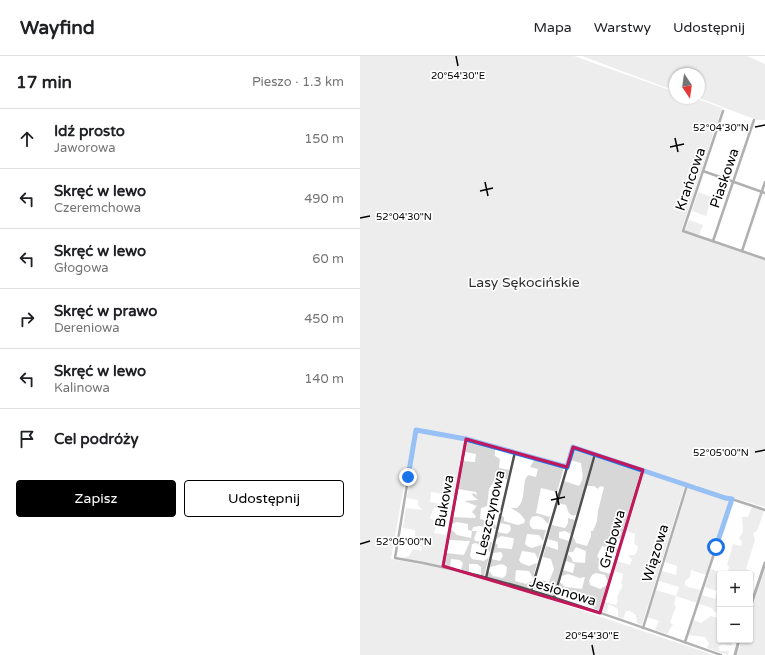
<!DOCTYPE html>
<html lang="pl">
<meta charset="utf-8">
<style>
body{margin:0;font-family:"Varela Round",sans-serif;background:#f6f6f6;color:#202124}
.controls{position:absolute;right:12px;bottom:12px;display:grid;overflow:hidden;border-radius:4px;box-shadow:0 1px 3px #0004}
.controls button{width:36px;height:36px;display:grid;place-items:center;padding:0;border:0;border-bottom:1px solid #e0e0e0;background:#fff;color:#202124;font:20px sans-serif}
.compass{position:absolute;left:309px;top:12px;width:36px;height:36px;border-radius:50%;background:#fff;box-shadow:0 1px 3px #0004;rotate:167deg}
.stop{position:absolute;width:12px;height:12px;margin:-9px;border:3px solid #1a73e8;border-radius:50%;background:#fff}
.stop.end{background:#1a73e8;border-color:#fff;box-shadow:0 1px 4px #0008}
.list{margin:0;padding:0;list-style:none}
h2{display:flex;justify-content:space-between;align-items:center;height:52px;margin:0;padding:0 16px;font-size:17px}
h2 small{font-size:13px;font-weight:400;color:#757577}
.list li{display:grid;grid-template-columns:26px 1fr auto;gap:12px;align-items:center;box-sizing:border-box;height:60px;padding:0 16px;border-top:1px solid #e0e0e0}
.list b{display:block;font-size:15px;white-space:nowrap}
.list p{margin:0;font-size:13px;white-space:nowrap;color:#757577}
.list em{font-size:13px;font-style:normal;color:#757577}
.actions{display:flex;gap:8px;padding:12px 16px}
.actions a{flex:1;padding:9px 0;border:1px solid #000;border-radius:4px;text-align:center;font-size:14px;color:#000}
.actions .main{background:#000;color:#fff}
.icon{flex:none;width:22px;height:22px;fill:none;stroke:currentColor;stroke-width:2;stroke-linecap:round;stroke-linejoin:round}
.map{position:relative;flex:none;width:405px;height:599px;overflow:hidden}
header{display:flex;align-items:center;gap:24px;box-sizing:border-box;height:56px;padding:0 20px;background:#fff;border-bottom:1px solid #e0e0e0}
header strong{font-size:19px}
nav{display:flex;gap:22px;margin-inline-start:auto;font-size:14px}
main{display:flex}
aside{flex:1;background:#fff}
.map>svg:first-child{display:block}
.green{fill:#d7d7d7}
.lines{fill:none;stroke-linecap:round;stroke-linejoin:round}
.minor{stroke:#505050;stroke-width:2.5}
.tertiary{stroke:#505050;stroke-width:3}
.route{stroke:#1a73e8;stroke-width:5}
.marked{fill:none;stroke:#c2185b;stroke-width:3;stroke-linejoin:round}
.ticks{fill:none;stroke:#000;stroke-width:1.5}
.labels{text-anchor:middle;stroke-width:3.5;stroke-linejoin:round;paint-order:stroke}
.street-label{font-size:14px;fill:#000;stroke:#fff}
.park-label{font-size:14px;fill:#2e2e2e;stroke:#fff}
.ticks-label{font-size:10px;text-anchor:middle;fill:#000;stroke:#fff;stroke-width:3.5;stroke-linejoin:round;paint-order:stroke}
</style>
<header>
<strong>Wayfind</strong>
<nav><a>Mapa</a><a>Warstwy</a><a>Udostępnij</a></nav>
</header>
<main>
<aside>
<h2>17 min<small>Pieszo · 1.3 km</small></h2>
<ul class="list">
<li><svg class="icon" aria-label="ahead" viewBox="0 0 24 24"><path d="M12 20V5M6 11l6-6 6 6"/></svg><div><b>Idź prosto</b><p>Jaworowa</p></div><em>150 m</em></li>
<li><svg class="icon" aria-label="left" viewBox="0 0 24 24"><path d="M17 20v-9H6M10 6l-5 5 5 5"/></svg><div><b>Skręć w lewo</b><p>Czeremchowa</p></div><em>490 m</em></li>
<li><svg class="icon" aria-label="left" viewBox="0 0 24 24"><path d="M17 20v-9H6M10 6l-5 5 5 5"/></svg><div><b>Skręć w lewo</b><p>Głogowa</p></div><em>60 m</em></li>
<li><svg class="icon" aria-label="right" viewBox="0 0 24 24"><path d="M7 20v-9h11M14 6l5 5-5 5"/></svg><div><b>Skręć w prawo</b><p>Dereniowa</p></div><em>450 m</em></li>
<li><svg class="icon" aria-label="left" viewBox="0 0 24 24"><path d="M17 20v-9H6M10 6l-5 5 5 5"/></svg><div><b>Skręć w lewo</b><p>Kalinowa</p></div><em>140 m</em></li>
<li><svg class="icon" aria-label="arrive" viewBox="0 0 24 24"><path d="M6 21V4h12l-3 4 3 4H6"/></svg><div><b>Cel podróży</b></div></li>
</ul>
<div class="actions"><a class="main">Zapisz</a><a>Udostępnij</a></div>
</aside>
<div class="map">
<svg width="405" height="599" viewBox="0 0 405 599">
<rect width="100%" height="100%" fill="#fff"/>
<!-- green -->
<g class="green">
<path d="M0 0H214L315 36V42H335L362 52 321 175 405 204V451L337 431V429H333L212 388 206 409 106 382 54 373 31 503 87 513 149 530 354 599H0Z"/>
<path d="M222 0H387L405 8V64H397L339 42V18H315V35Z"/>
<path d="M338 136 352 141 346 160 332 155Z"/>
<path d="M329 164 343 169 339 179 325 175Z"/>
<path d="M58 376 104 383 94 440 71 436 70 446 92 450 90 454 74 451 70 462 77 466 74 477 87 479 81 509 41 502 49 500 53 493 61 495 62 492 55 484V474L43 472 46 452 62 454 58 449V444L47 442Z"/>
<path d="M107 384 135 392V400L140 403 139 412 149 414 147 423 137 421 129 433 127 450 121 452 120 463 135 467 136 473 120 470 113 471 112 475H117L114 482 115 485 132 486 130 496 116 487 112 488 110 500 112 503 124 505 129 501 124 520H121V511L117 508H109V516L101 514 103 507 100 504 91 503 90 511 84 509 86 497 104 499 110 485 89 484 91 473 97 479 111 482 112 475 108 474V468L96 466 91 469 93 461 115 462 116 460 112 456 117 450 104 445 118 444 112 439 113 437 117 439 116 436 98 433 103 405 115 406 116 398 105 396Z"/>
<path d="M214 392 234 399 216 459C209 461 208 455 206 449L198 447 204 425 219 430C225 422 222 416 221 407L210 404Z"/>
<path d="M236 400 281 415 261 483 249 480 248 489 258 492 256 498 251 492 242 490 237 500 240 504 238 512 240 515 251 518 248 527 245 519 236 517 232 519 229 525 230 529 240 533 247 529 240 555 233 552 236 548 231 545 230 541 225 540 219 541 206 535 197 537 200 526 205 531 222 533 225 521 220 522 208 518 202 520 203 514 213 517 215 508 206 505 208 499 211 501 213 506 225 507 226 495 216 491 213 496H209L213 480 216 487 227 490 231 480V475H233L237 465 238 455 244 431 240 430 238 433 234 430H227Z"/>
<path d="M175 403 204 411 197 436 181 432 176 457 190 461 188 468C183 463 181 458 172 461 169 465 168 469 173 473L186 474 183 485 179 479 167 478 165 488C172 495 175 490 182 489L178 503 175 497 162 495 159 504 161 507 169 510 177 507 173 522 169 515 156 514 155 525 166 528 172 525 169 533 127 521 129 515 133 520 143 522 146 519 147 511C140 505 136 511 130 511L131 503 140 505 143 500 141 496 133 497 135 487 138 489 137 492 152 493 154 483 153 482 141 480 136 483 138 476 147 478 151 474 150 469 140 467 141 460 144 461V465L158 469 164 467 165 464C161 458 158 456 151 452H157C166 445 162 431 166 422L168 419 176 421 178 413 170 411Z"/>
<path d="M283 415 325 429 282 569 277 567 276 559 270 555H266L263 563 258 561V553L251 549H248L247 557 243 555 245 546 256 549 258 545 257 541 263 529 261 528 263 518 254 515 257 505 270 509 272 504 268 499H274L277 496 278 490 274 488 275 478 266 475Z"/>
<path d="M328 430 370 445 346 519 331 514 330 521 325 525V529L328 531 341 534 337 547 316 540 314 549 316 550 310 567 313 568 307 578 295 574 299 565 287 561 296 534 316 540 319 531 299 525 302 515 316 519 317 510 305 506Z"/>
<path d="M392 451 404 455 397 475 393 477 395 484 386 513 395 517 392 526H390V518H367L369 511 367 509 373 488 381 490 382 486 379 482 383 476 382 461H388Z"/>
<path d="M208 462 215 464 211 478 205 475 199 476V482L209 485 193 540 174 533 177 523 189 526 194 513 191 503 183 501 186 490 198 494V486L188 483 192 469 205 472 208 467Z"/>
<path d="M351 513 366 518H360V584H373L371 590 362 588 358 591 360 595H369L368 599 347 592 349 587 345 581 329 579 334 564 341 567 351 560 358 562V558L353 554 352 552 339 548 342 539 355 543 357 535 345 531Z"/>
<path d="M405 513V599H377L382 584H390V559Z"/>
</g>
<g class="lines">
<!-- minor -->
<g class="minor">
<path d="M363 55 323 175 405 203"/>
<path d="M343 115 405 137"/>
<path d="M353 185 394 64"/>
<path d="M382 195 405 126"/>
<path d="M207 411 106 383 56 374 35 502C147 520 254 562 361 599"/>
<path d="M83 510 106 383"/>
<path d="M126 522 155 396"/>
<path d="M171 535 213 391 405 454"/>
<path d="M194 542 235 398"/>
<path d="M240 557 283 414"/>
<path d="M283 572 327 429"/>
<path d="M325 586 372 443"/>
</g>
<!-- tertiary -->
<g class="tertiary">
<path d="M390 552 405 507"/>
<path d="M375 599 379 584"/>
</g>
</g>
<g class="lines">
<!-- route -->
<path class="route" d="M48 421 56 374 106 383 207 411 213 391 365 442 372 443 356 491"/>
</g>
<!-- marked area -->
<path d="M0 0H405V599H0ZM106 383 207 411 213 391 283 414 240 557 83 510Z" fill="#fff" fill-opacity=".55" fill-rule="evenodd"/>
<path class="marked" d="M106 383 207 411 213 391 283 414 240 557 83 510Z"/>
<!-- ticks -->
<path class="ticks" d="M96 0 98 10M395 71 405 69M315 82 318 96M310 91 324 88M125 126 128 140M120 135 133 132M0 162 10 160M395 396 405 394M196 435 199 449M191 444 205 441M0 488 10 485M232 589 234 599"/>
<g class="labels">
<!-- street labels -->
<g class="street-label">
<text transform="translate(364 122) rotate(-71)" y="5">Piaskowa</text>
<text transform="translate(330 123) rotate(-71)" y="5">Krańcowa</text>
<text transform="translate(84 445) rotate(-80)" y="5">Bukowa</text>
<text transform="translate(130 457) rotate(-77)" y="5">Leszczynowa</text>
<text transform="translate(252 483) rotate(-74)" y="5">Grabowa</text>
<text transform="translate(295 497) rotate(-73)" y="5">Wiązowa</text>
<text transform="translate(203 535) rotate(17)" y="5">Jesionowa</text>
</g>
<!-- park labels -->
<g class="park-label">
<text x="164" y="231">Lasy Sękocińskie</text>
</g>
</g>
<g class="ticks-label">
<text x="98" y="23">20°54'30"E</text>
<text x="361" y="75">52°04'30"N</text>
<text x="44" y="164">52°04'30"N</text>
<text x="361" y="400">52°05'00"N</text>
<text x="44" y="489">52°05'00"N</text>
<text x="232" y="583">20°54'30"E</text>
</g>
</svg>
<div class="controls">
<button>+</button>
<button>−</button>
</div>
<svg class="compass" viewBox="-18 -18 36 36"><path d="M0-13l5 13h-10z" fill="#e53935"/><path d="M0 13l5-13h-10z" fill="#757577"/></svg>
<div class="stop" style="left:356px;top:491px"></div>
<div class="stop end" style="left:48px;top:421px"></div>
</div>
</main>
